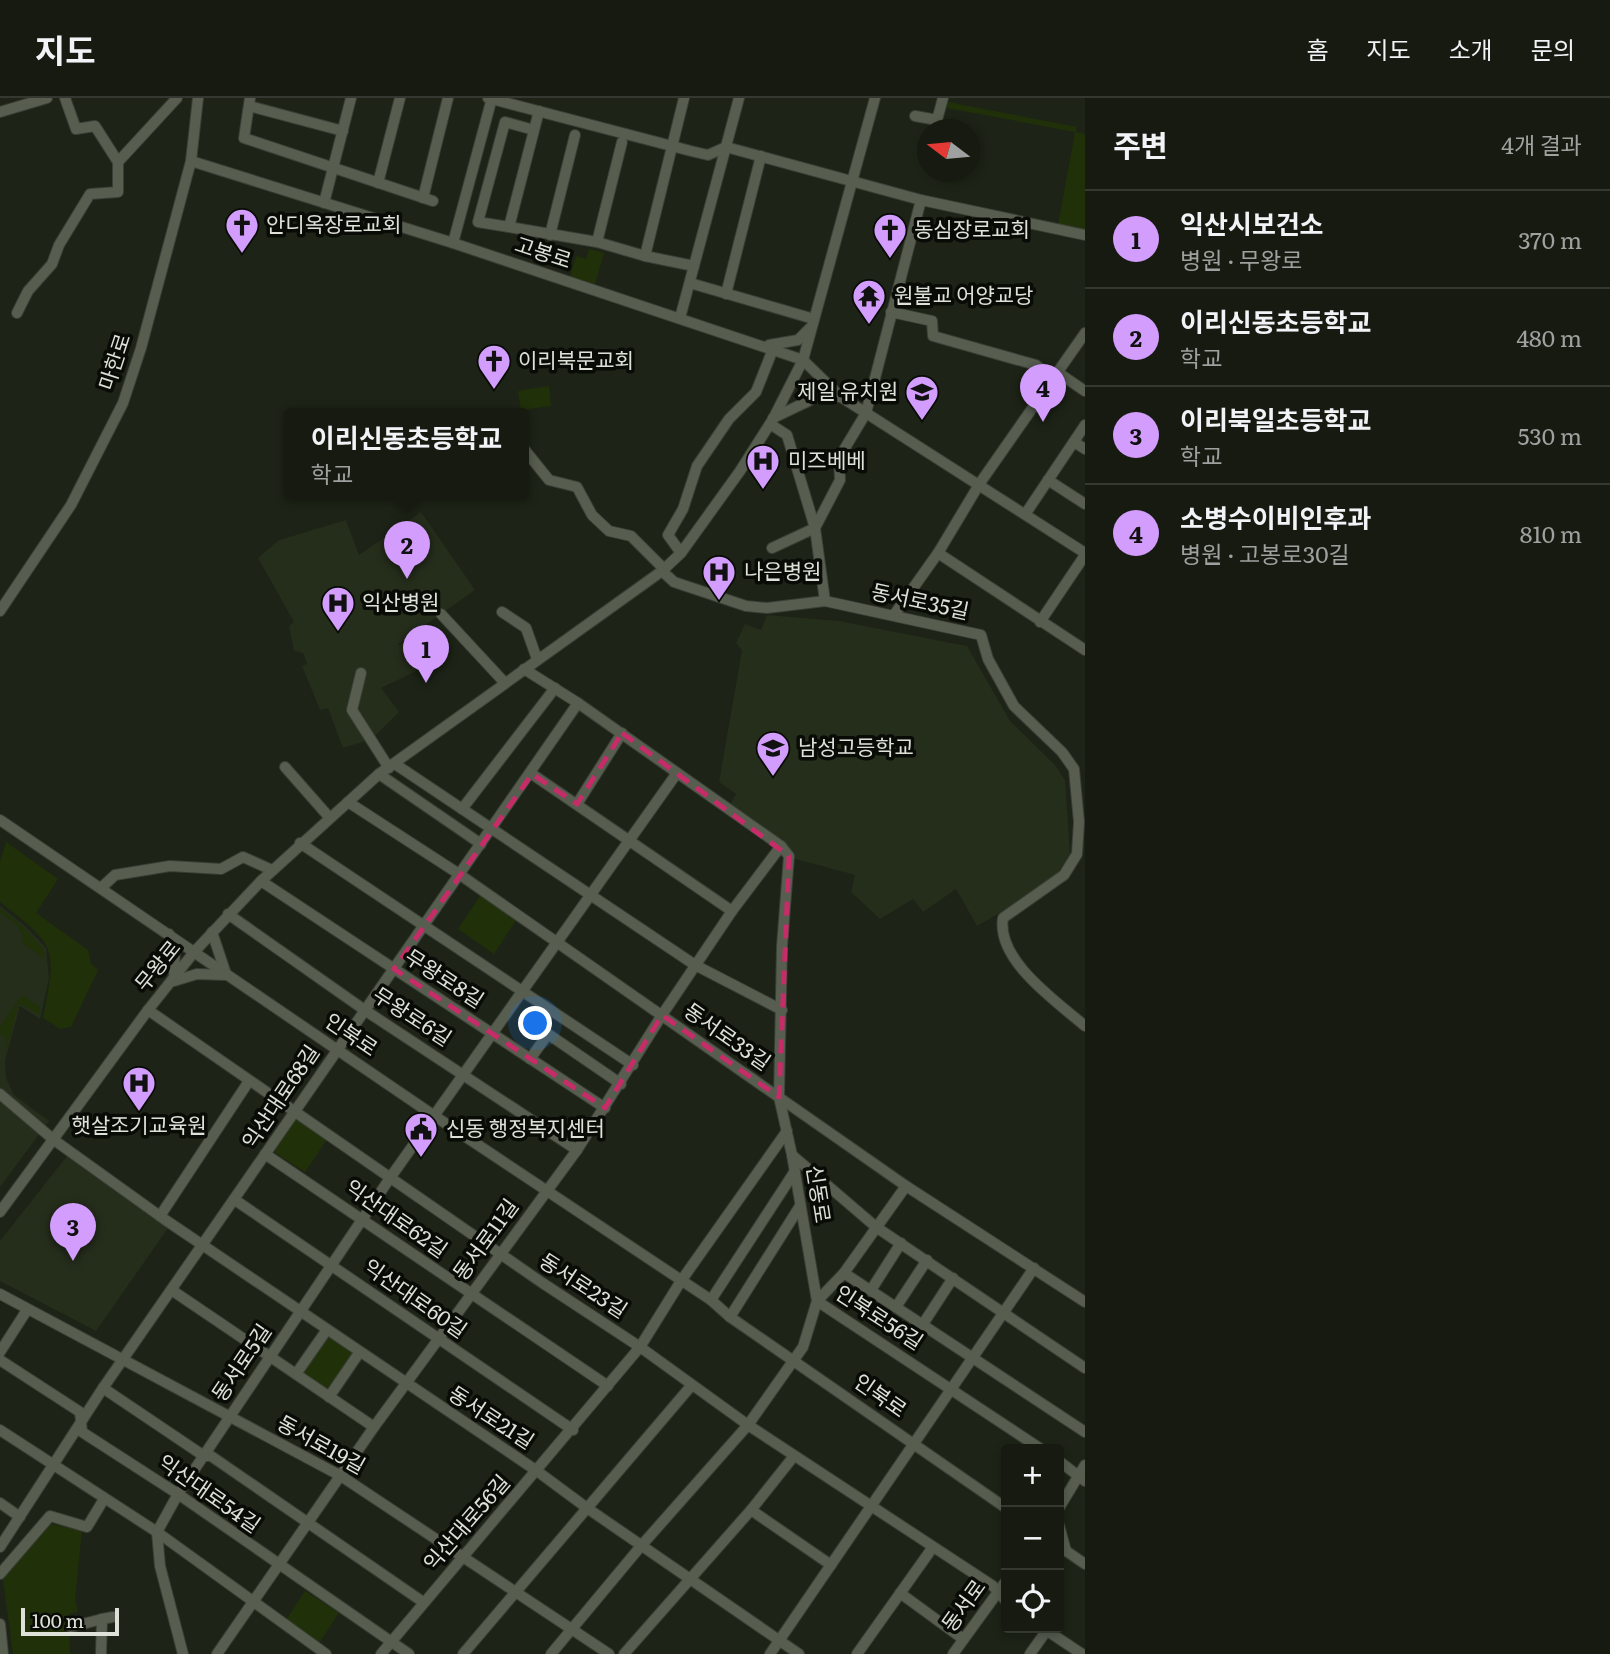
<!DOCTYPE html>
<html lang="ko">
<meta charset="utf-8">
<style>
body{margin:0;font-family:Literata,"Noto Sans KR",serif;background:#1f2319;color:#f1f3f6}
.controls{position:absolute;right:21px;bottom:21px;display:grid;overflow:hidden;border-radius:7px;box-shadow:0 4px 10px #0003}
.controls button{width:63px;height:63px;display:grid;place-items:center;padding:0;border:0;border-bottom:2px solid #353830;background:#161a10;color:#f1f3f6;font:35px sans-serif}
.compass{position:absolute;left:917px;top:21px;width:63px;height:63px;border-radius:50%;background:#161a10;box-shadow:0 4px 10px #0003;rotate:286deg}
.scale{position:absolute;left:21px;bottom:18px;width:98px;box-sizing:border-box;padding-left:7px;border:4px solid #dde1d8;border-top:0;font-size:19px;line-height:24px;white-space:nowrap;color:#dde1d8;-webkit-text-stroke:5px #080b06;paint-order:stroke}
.you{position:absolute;left:536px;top:926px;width:24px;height:24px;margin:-18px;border:5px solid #fff;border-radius:50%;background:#1a73e8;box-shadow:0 0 0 10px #1a73e833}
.badge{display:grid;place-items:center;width:46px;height:46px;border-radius:50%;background:#d29dfd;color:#111;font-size:23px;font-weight:700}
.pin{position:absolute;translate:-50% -58px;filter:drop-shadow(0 2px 4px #0008)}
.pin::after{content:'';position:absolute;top:37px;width:24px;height:21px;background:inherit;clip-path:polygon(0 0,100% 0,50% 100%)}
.popup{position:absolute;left:284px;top:310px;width:245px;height:91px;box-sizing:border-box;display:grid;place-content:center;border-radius:7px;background:#161a10;filter:drop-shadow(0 2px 5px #0005);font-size:23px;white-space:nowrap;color:#9ea19f}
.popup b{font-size:26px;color:#f1f3f6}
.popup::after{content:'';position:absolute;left:50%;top:100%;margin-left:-14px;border:14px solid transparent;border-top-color:#161a10}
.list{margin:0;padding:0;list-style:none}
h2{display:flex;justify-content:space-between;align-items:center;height:91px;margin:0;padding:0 28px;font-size:30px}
h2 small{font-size:23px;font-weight:400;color:#9ea19f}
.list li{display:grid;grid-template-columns:46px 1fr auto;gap:21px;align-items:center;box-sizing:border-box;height:98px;padding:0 28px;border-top:2px solid #353830}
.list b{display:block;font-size:26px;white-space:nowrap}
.list p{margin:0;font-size:23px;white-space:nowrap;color:#9ea19f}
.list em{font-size:23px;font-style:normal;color:#9ea19f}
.icon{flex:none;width:38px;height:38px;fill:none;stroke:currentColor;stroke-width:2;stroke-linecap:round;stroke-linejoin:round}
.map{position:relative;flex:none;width:1085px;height:1556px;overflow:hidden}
header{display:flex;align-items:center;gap:42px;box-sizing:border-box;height:98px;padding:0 35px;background:#161a10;border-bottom:2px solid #353830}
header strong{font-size:33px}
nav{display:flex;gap:38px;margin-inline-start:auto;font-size:24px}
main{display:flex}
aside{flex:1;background:#161a10}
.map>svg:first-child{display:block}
.built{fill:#252d1b}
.green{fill:#203009}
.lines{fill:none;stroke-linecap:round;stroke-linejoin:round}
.minor-casing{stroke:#3a3f36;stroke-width:12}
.minor{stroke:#575e50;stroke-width:10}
.marked{fill:none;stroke:#c52c68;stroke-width:5;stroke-dasharray:14 9;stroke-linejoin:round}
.labels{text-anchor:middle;stroke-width:7;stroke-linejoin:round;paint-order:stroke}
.poi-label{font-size:21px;fill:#dde1d8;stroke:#080b06;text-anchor:start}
.street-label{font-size:21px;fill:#dde1d8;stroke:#080b06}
</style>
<header>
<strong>지도</strong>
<nav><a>홈</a><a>지도</a><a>소개</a><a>문의</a></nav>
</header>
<main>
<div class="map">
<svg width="1085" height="1556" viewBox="0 0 1085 1556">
<rect width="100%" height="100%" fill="#1d2316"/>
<!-- built -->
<g class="built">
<path d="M421 414 475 492 397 547 415 543 421 571 381 590 399 614 372 641 343 650 328 610 320 612 302 568 307 566 303 555 294 553 289 528 294 524 258 460 279 442 346 422 359 457Z"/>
<path d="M767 517 839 523 967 548 1010 623 1055 667 1065 682 1070 756 1051 785 977 828 956 791 923 814 913 801 880 821 851 794 855 777 792 760 729 708 736 696 719 684 742 552 736 545 745 526 761 532Z"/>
<path d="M0 808 26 829 46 850 49 880 40 921 20 908 5 962 6 980 14 997 49 1023 0 1089Z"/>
<path d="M67 1058 168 1130 96 1233 0 1183V1143Z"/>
</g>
<!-- green -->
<g class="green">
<path d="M948 4 1077 29 1076 34 1085 36V131L1058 127 1075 34 947 10Z"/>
<path d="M589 151 604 155 595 186 570 179 576 158 586 161Z"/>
<path d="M549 288 551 308 521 312 518 293Z"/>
<path d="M6 744 58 781 36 815 88 852 91 866 98 872 71 929 60 931 43 920C57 849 57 848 0 804V764Z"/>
<path d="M482 795 518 819 494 856 458 831Z"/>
<path d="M0 810 24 830 44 852V860L21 844 24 839 16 826 0 815Z"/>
<path d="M22 897 40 909 39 917 19 905 5 955V939L0 936V929Z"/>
<path d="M297 1019 328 1040 305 1074 274 1054Z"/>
<path d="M327 1235 356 1255 328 1296 299 1276Z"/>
<path d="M50 1426 82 1432 75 1502 78 1514 69 1516 70 1556H13L3 1482 22 1452Z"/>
<path d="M305 1493 339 1515 319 1545 286 1522Z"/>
</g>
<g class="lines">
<defs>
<g id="minor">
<path d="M65 0 76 31 95 28 118 64"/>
<path d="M250 0 244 40 433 103"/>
<path d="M488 0 691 53 708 57 726 49 921 102 1085 137"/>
<path d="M684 0 645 158 694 168"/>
<path d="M249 8 343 33"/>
<path d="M0 14 47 0"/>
<path d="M915 18 937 22 943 0"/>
<path d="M534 32 505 24 478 124 509 129 539 13"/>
<path d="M191 63 453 145 803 262 841 299 1085 455"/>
<path d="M378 85 400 0"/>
<path d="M423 100 448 0"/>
<path d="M324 105 351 0"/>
<path d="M509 129 597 144 645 158"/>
<path d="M550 137 575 37"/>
<path d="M597 144 622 44"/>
<path d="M453 145 492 0"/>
<path d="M690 185 814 221"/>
<path d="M726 196 761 58"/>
<path d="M891 214 932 223 933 238 1036 267 1053 281"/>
<path d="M17 215 28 193 52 166 59 147 90 96 118 94V64L177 0"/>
<path d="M680 220 739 0"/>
<path d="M769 247 798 242 811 229"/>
<path d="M1057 274 1085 293"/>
<path d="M773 320 821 297 840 299"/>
<path d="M770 326 787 337 815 430 825 503"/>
<path d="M1074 344 1085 351"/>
<path d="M524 351 549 382 577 389 592 417 609 433 631 438 664 471"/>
<path d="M1048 382 1085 406"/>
<path d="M1026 415 1085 327"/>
<path d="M772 450 815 430 840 382 839 360 866 315 921 102"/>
<path d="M681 455 668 437 683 411 697 368 729 321 756 294 773 251"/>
<path d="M938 455 1085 552"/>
<path d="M662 473 674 484 746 508 767 510 825 503 981 537 988 561 1014 608 1062 654 1074 671 1079 724 1077 756 1064 777 1003 820C996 862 1056 903 1085 928"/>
<path d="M0 513 71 407 123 305 141 250 191 63 198 0"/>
<path d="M502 514 526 530 537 561"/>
<path d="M441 516 505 585"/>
<path d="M894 517 938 455 980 385 1085 235"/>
<path d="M1040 524 1085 457"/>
<path d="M524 571 578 605 781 748 789 758 782 848 779 999 792 1057 817 1203 803 1249 748 1327 641 1448 551 1556"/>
<path d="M361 575 352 612 389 670"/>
<path d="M395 666 695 867 782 912"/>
<path d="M285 669 329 719"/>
<path d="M379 676 481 746"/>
<path d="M532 676 732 813"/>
<path d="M348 704 459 776 906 1088 1085 1204"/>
<path d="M577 706 622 635"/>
<path d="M462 711 555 590"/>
<path d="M0 722 433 1017 711 1202 730 1219 1006 1410"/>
<path d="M300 745 633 967"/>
<path d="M261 783 605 1010"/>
<path d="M101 790 115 777 170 768 221 771 243 759 272 772"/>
<path d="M228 816 366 913 577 1052"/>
<path d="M212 834 226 876"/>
<path d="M169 836 175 845 174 882"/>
<path d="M174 883 197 876 225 877"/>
<path d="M148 912 541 1184 640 1249 748 1327 993 1488 1006 1503"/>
<path d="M530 961 548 936 621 986"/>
<path d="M0 996 54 1042 164 1121 537 1373 587 1410 799 1556"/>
<path d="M265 1056 608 1288"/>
<path d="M792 1057 876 1129 1085 1270"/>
<path d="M906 1088 844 1175 817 1203 1041 1351"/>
<path d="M235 1102 573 1332"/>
<path d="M0 1114 148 912 195 853 261 783 379 676 662 473 681 455 740 373 773 321 803 262 875 0"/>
<path d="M160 1118 249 983"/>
<path d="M844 1175 1085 1334"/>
<path d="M871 1192 901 1145"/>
<path d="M173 1193 374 1329"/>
<path d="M0 1196 341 1378 609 1556"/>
<path d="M711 1202 795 1073"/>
<path d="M896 1209 927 1162"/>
<path d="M730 1219 800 1108"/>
<path d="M923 1226 953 1180"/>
<path d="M0 1254 27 1212"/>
<path d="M0 1262 80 1314 82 1334 178 1396 409 1556"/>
<path d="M296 1276 326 1233"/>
<path d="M103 1290 204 1358H211L423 1504"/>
<path d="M329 1299 359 1255"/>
<path d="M0 1332 157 1434 326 1556"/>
<path d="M1059 1363 1085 1383"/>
<path d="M0 1405 20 1419"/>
<path d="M1059 1410 1085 1367"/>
<path d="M751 1412 831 1467"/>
<path d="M1059 1427 1066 1453"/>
<path d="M1059 1448 1085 1466"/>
<path d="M0 1449 103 1290 578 605"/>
<path d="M0 1476 50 1418 87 1429 104 1401"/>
<path d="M900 1495 963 1541"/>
<path d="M0 1526 3 1556"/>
<path d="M71 1529 102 1521"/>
<path d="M1043 1530 1082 1556"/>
<path d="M101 1556 102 1521 113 1519"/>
<path d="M183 1556 160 1468 157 1434 178 1396 390 1080 677 675"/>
<path d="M217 1556 374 1329 577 1052 662 917 732 813 781 748"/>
<path d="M381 1556 640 1249 681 1183 787 1033"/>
<path d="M463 1556 691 1288"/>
<path d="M624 1556 751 1412 794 1358"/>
<path d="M770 1556 1034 1170"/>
<path d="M857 1556 933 1449"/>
<path d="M953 1556 1006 1483"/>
<path d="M1030 1556 1047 1532"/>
</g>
</defs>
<!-- minor casing -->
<use href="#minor" class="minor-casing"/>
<!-- minor -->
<use href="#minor" class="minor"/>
</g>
<!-- marked area -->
<path class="marked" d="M622 635 789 758 779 999 662 917 605 1010 394 871 532 676 577 706Z"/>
<!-- icons -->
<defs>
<symbol id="church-pin" viewBox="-11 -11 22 30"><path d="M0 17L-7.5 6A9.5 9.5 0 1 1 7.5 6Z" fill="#d29dfd" stroke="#080b06"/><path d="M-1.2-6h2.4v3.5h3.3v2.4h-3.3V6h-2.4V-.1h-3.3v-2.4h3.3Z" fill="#111"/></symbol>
<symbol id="temple-pin" viewBox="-11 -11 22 30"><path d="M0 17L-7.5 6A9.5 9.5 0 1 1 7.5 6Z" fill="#d29dfd" stroke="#080b06"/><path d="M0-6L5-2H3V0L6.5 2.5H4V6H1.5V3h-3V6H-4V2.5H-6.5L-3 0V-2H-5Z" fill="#111"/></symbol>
<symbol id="school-pin" viewBox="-11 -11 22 30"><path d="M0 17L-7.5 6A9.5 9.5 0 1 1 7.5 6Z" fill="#d29dfd" stroke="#080b06"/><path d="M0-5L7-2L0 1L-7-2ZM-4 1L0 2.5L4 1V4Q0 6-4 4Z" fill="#111"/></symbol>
<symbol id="hospital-pin" viewBox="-11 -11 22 30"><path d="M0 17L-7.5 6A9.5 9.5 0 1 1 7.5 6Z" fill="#d29dfd" stroke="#080b06"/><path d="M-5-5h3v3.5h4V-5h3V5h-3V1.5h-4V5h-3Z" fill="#111"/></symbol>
<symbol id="civic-pin" viewBox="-11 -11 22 30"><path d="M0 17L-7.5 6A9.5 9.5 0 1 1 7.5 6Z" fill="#d29dfd" stroke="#080b06"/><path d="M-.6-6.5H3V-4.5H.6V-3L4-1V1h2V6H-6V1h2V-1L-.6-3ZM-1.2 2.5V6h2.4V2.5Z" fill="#111"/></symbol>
</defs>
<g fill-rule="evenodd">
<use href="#church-pin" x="223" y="108" width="38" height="52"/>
<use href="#church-pin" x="871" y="113" width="38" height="52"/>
<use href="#temple-pin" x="850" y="179" width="38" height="52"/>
<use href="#church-pin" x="475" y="244" width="38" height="52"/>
<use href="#school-pin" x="903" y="275" width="38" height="52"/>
<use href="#hospital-pin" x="744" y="344" width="38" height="52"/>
<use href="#hospital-pin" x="700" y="455" width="38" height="52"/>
<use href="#hospital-pin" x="319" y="486" width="38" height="52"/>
<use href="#school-pin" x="754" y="631" width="38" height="52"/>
<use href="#hospital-pin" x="120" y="966" width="38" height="52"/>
<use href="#civic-pin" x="402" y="1012" width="38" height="52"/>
</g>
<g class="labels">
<!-- poi labels -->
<g class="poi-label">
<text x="266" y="134">안디옥장로교회</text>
<text x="914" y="139">동심장로교회</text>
<text x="894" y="205">원불교 어양교당</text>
<text x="518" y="270">이리북문교회</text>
<text x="898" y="301" text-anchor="end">제일 유치원</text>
<text x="788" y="370">미즈베베</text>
<text x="744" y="481">나은병원</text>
<text x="362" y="512">익산병원</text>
<text x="798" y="657">남성고등학교</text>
<text x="139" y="1035" text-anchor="middle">햇살조기교육원</text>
<text x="446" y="1038">신동 행정복지센터</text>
</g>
<!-- street labels -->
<g class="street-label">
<text transform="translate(543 155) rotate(18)" y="7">고봉로</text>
<text transform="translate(115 264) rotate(-72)" y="7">마한로</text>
<text transform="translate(920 504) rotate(12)" y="7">동서로35길</text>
<text transform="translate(158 868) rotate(-51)" y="7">무왕로</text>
<text transform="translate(444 881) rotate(33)" y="7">무왕로8길</text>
<text transform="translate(412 919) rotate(33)" y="7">무왕로6길</text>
<text transform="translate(351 937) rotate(34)" y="7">인북로</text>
<text transform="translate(727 939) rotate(35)" y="7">동서로33길</text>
<text transform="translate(281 999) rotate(-56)" y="7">익산대로68길</text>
<text transform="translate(818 1096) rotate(81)" y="7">신동로</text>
<text transform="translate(396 1121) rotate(35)" y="7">익산대로62길</text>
<text transform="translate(486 1142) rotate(-54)" y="7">동서로11길</text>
<text transform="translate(583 1188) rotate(33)" y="7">동서로23길</text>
<text transform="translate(415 1201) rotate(35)" y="7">익산대로60길</text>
<text transform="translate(879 1220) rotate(33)" y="7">인북로56길</text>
<text transform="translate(242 1265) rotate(-56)" y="7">동서로5길</text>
<text transform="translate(880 1298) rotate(35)" y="7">인북로</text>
<text transform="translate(491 1320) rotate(33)" y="7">동서로21길</text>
<text transform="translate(321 1347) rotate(29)" y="7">동서로19길</text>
<text transform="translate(209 1396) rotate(35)" y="7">익산대로54길</text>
<text transform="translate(467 1425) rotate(-49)" y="7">익산대로56길</text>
<text transform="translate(964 1508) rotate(-54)" y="7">동서로</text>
</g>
</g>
</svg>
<div class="controls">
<button>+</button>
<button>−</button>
<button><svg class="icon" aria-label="locate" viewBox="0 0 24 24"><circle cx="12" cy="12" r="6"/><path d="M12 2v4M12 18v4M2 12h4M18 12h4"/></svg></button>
</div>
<svg class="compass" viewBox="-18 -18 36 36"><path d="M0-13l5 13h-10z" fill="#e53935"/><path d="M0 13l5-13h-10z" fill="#9ea19f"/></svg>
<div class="scale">100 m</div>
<div class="you"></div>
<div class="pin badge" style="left:426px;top:585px">1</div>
<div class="pin badge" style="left:407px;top:481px">2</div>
<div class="popup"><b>이리신동초등학교</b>학교</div>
<div class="pin badge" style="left:73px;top:1163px">3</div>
<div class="pin badge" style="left:1043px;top:324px">4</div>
</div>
<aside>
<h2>주변<small>4개 결과</small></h2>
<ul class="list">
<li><span class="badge">1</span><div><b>익산시보건소</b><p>병원 · 무왕로</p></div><em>370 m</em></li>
<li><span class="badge">2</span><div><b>이리신동초등학교</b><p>학교</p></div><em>480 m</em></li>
<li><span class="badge">3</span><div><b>이리북일초등학교</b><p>학교</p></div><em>530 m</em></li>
<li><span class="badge">4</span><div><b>소병수이비인후과</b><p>병원 · 고봉로30길</p></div><em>810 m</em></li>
</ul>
</aside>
</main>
